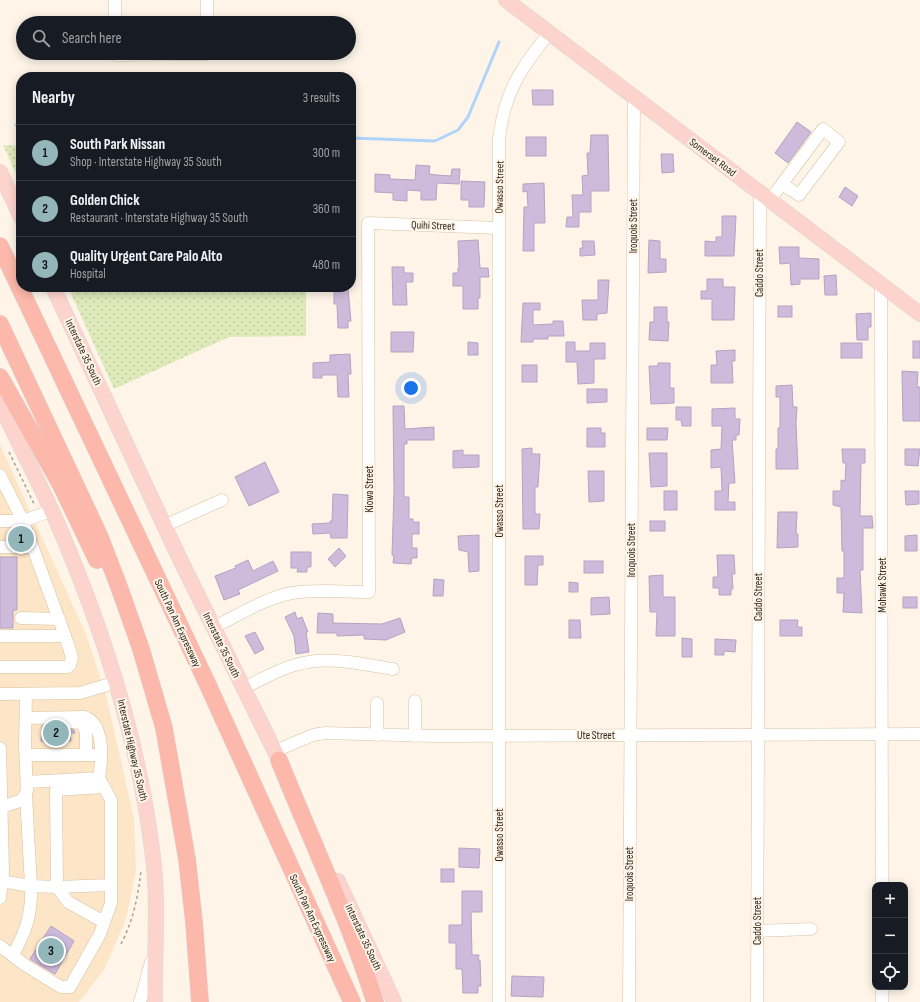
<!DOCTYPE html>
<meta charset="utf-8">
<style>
body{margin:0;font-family:"Sofia Sans Condensed",sans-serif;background:#242831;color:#f1f3f6}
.controls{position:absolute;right:12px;bottom:12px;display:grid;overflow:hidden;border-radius:8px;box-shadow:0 2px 10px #0003}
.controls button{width:36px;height:36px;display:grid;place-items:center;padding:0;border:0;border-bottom:1px solid #363941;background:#171b24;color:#f1f3f6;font:20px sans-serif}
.you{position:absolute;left:411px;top:388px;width:14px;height:14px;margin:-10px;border:3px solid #fff;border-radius:50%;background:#1a73e8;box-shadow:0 0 0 6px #1a73e833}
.badge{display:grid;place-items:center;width:26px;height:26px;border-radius:50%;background:#93b6bb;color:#111;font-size:13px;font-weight:700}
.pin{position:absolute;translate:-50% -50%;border:2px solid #fff;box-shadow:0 1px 4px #0006}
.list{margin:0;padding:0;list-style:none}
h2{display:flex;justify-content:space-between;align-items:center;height:52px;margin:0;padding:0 16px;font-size:17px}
h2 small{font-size:13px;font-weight:400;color:#9ea1a6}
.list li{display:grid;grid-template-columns:26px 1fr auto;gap:12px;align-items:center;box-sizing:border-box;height:56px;padding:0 16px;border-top:1px solid #363941}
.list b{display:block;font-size:15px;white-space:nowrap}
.list p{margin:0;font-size:13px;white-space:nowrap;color:#9ea1a6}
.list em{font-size:13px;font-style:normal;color:#9ea1a6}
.icon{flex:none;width:22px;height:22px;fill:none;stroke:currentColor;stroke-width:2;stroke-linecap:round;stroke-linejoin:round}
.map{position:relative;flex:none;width:920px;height:1002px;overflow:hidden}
.search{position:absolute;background:#171b24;box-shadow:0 2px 10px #0003;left:16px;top:16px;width:340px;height:44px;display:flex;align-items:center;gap:10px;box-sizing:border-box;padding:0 14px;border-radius:22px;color:#9ea1a6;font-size:15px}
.panel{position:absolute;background:#171b24;box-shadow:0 2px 10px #0003;left:16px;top:72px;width:340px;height:220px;border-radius:16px}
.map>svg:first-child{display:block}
.built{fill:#fce6c7}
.green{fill:url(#green-dots)}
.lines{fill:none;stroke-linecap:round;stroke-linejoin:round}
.stream{stroke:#b0d3fa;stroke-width:3}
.building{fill:#cebbdc;stroke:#b5a2c2}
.minor-casing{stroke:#d7c1a1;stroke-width:13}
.major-casing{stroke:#dad8d6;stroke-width:16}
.highway-casing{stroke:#dad8d6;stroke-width:18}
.path{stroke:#a9a093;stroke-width:1.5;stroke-dasharray:3 3;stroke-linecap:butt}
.minor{stroke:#fff;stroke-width:12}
.major{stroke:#fdd4cd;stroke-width:15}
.highway{stroke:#fcb8ab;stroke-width:17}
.labels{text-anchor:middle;stroke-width:4;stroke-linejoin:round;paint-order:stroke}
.street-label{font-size:11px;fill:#2f271a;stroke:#fef5e8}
</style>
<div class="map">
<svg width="920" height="1002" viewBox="0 0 920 1002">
<defs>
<pattern id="green-dots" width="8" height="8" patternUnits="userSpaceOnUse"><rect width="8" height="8" fill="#dfeabb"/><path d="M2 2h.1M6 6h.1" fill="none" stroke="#c0c9a0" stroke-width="1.8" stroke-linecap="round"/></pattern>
</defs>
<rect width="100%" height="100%" fill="#fef5e8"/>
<!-- built -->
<path class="built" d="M0 445 86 634 106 695 134 818 136 871 126 919 105 968 79 1002H0Z"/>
<!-- green -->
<g class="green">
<path d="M3 145 21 146V184Z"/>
<path d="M68 287H306V336L229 337 114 389Z"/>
</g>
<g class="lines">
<!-- stream -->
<g class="stream">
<path d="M16 125H21"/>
<path d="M351 138 435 141 458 130 468 117 499 42"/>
</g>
</g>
<!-- building -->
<g class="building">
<path d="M532 90H553V105H533Z"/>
<path d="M797 122 811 132 788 163 775 153Z"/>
<path d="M591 135H608L609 191H591V212H579V227H566L567 217H573L572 195H583L582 176 588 175 587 153H590Z"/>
<rect x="526" y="137" width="20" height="19"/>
<path d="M661 154H673L674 172 662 173Z"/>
<path d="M416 165 430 166 429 174 437 175 451 176 452 169H460L459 184 437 183 436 200H421V191L407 190V201L393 200V193L375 192V174L390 175V179L415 180Z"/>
<path d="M461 181 485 182 484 207H469V200H461Z"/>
<path d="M544 183 545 223H534V251H523L524 207H528L527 191 523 192V184Z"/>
<path d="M845 187 858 196 852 206 839 197Z"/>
<path d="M722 216H736L734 256H705V241L716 242V237H722Z"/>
<path d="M478 240 480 268H488L489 277H480V298H478V309H463V286H453V273H458V268H459L458 241Z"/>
<path d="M649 240 660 241V259H666V272L648 273Z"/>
<path d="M582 241H594L595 255 580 256V248H583Z"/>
<path d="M779 247H799V258L819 259V279H800V284L791 285 790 263 780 264Z"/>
<path d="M392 267H404V273H413V282H406L407 305H393Z"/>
<path d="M836 275 837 295H825L824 276Z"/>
<path d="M707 279H723V287H735L734 320H712V299H701V291H707Z"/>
<path d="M598 280H609L607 313 597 314V320H583L582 300H598Z"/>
<path d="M334 289H348L351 321H348V328H338L337 304H334Z"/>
<path d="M523 303H540V310H533V325L553 324V321H563L564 336H548V339H533V342H521Z"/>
<rect x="778" y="306" width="14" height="11"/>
<path d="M654 307H667V322H669L668 341 649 340 650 322H654Z"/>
<path d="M871 313V327H868V340H857L856 314Z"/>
<path d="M391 332H414L413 352H391Z"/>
<rect x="913" y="341" width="7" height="17"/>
<path d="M468 342 478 343V355H468Z"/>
<path d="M566 342H575V351H590V343H605V359H594V383L578 384 577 362H566Z"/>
<rect x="841" y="343" width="21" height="15"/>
<path d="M735 350V361H732L733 383H711V365H717L716 351Z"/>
<path d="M350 354 351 374H348L349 397H338L337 375H322V378H313V363L330 362V355Z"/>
<path d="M658 363H670V388H674V403L651 404 649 366H658Z"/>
<rect x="522" y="365" width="15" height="17"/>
<path d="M902 371 918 372 917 387H920V421H903Z"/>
<path d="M792 385 793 407H797L796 423 798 469H776V449H778V428H780V397H776V386Z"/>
<path d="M587 389H607V402L587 403Z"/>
<path d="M393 406H404L405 429 434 427V440H407V444H404V497H409V519H413V522H419V534H412V548H417V558H412L411 564 393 563 394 555H392L394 491Z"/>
<path d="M676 407H691V426H682L681 420H676Z"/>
<path d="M735 408V419H740L739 435H736V440H732L735 483H729L728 502H735V510H715V491H722L721 467 711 468V450L721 449 722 426H712V409Z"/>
<path d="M587 428H601V433H605V447H587Z"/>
<path d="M647 428H668L667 440H647Z"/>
<path d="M532 448V454H540L538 487H535V514H540L539 529H523L522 449Z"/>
<path d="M842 449H865V463H861L860 516H872L873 528H863V570H860L862 613 843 612 844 593H837V578H844V551H842L841 507 833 505V491H841V480L845 481 846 463H843Z"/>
<path d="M905 449H920L918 466 905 465Z"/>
<path d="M463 450V455H479V467L453 468V451Z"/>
<path d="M649 453H667V486L651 487Z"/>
<path d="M265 462 279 492 249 506 235 477Z"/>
<path d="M588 471H604V501L589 502Z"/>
<rect x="664" y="491" width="13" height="19"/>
<path d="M905 491H919V504L906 505Z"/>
<path d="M333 494 348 495 347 538H331L330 533 313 534 312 524 330 523V521H332Z"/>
<path d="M778 512H797L796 534H798V547L777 548Z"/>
<rect x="650" y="521" width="15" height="10"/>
<path d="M479 535V571L469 572 468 552 459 550 458 536Z"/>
<path d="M917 535V551H905V536Z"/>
<path d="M339 548 346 556 335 567 328 559Z"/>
<path d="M291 552H311V567H307V572H297L298 568H291Z"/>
<path d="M717 555H734L735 574H732L733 589H731V595H719V588H713V577H718Z"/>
<path d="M525 556H543V565H538L537 585H525Z"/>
<path d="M0 557H17V610H13V628H0Z"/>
<path d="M248 560 253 571 273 561 278 571 238 590 240 594 224 600 215 576 236 568 235 566Z"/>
<rect x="584" y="561" width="19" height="12"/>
<path d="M663 575V597H675V636H656L657 612H650L649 576Z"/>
<path d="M434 579 444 580 443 596H433Z"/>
<path d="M569 582 578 583V592H569Z"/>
<path d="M609 597 610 614 591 615V598Z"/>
<rect x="903" y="597" width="14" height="11"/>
<path d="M295 612 297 619 302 617 308 632H306L309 652 296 654 294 636 285 617Z"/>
<path d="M318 613 333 614V623L382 624 400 618 405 632 386 640 364 639V635L337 636V633H317Z"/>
<path d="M569 620H580L581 638H569Z"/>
<path d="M780 620H798L797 627H802V636H780Z"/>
<path d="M255 632 264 649 255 654 245 636Z"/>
<path d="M682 638 692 639V657H682Z"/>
<path d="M715 639 736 640 735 652 724 651V655H715Z"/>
<path d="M62 725 65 728 74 730 75 733H70L71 741H41L42 726Z"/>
<path d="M459 848 480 849 479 868 459 867Z"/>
<rect x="441" y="869" width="13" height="13"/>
<path d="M462 891H482V912H471L472 955H479L478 960H480L481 986H478V993H463L462 969H456V943H449V925H462Z"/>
<path d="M51 926 74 941 55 974 30 959Z"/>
<path d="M512 976 544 977 543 997 511 996Z"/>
</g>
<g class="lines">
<defs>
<g id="minor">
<path d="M115 0V23"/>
<path d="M207 23V0"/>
<path d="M115 53V55L207 54V53"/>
<path d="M770 200 823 129 839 142 799 195 782 184"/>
<path d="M881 284 882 885"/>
<path d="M0 475 23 521 65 636H0"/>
<path d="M0 521H23L51 511"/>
<path d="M164 526 222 500"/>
<path d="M0 547H32"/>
<path d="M21 618 59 619"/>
<path d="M214 627C239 615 265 598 292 593 315 589 345 592 369 592L368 223 498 228"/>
<path d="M0 667H68L70 665 72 657 65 636"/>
<path d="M244 688C260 680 277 670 295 665 327 655 361 664 393 669"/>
<path d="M0 694 80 693 117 682"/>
<path d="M415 701V736"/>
<path d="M377 703V735"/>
<path d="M27 718 85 717C105 725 102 760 99 778L27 782"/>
<path d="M69 722 82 723 86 732V755"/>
<path d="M0 748 3 872 0 898"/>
<path d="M275 751 313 735 325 733 436 736 920 734"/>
<path d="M26 755H95"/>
<path d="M104 787 56 790 57 887 111 885"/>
<path d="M26 795 31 886 57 887 68 902 104 922"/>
<path d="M2 807 22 800 27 791 25 746 26 694"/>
<path d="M0 881 31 886C32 914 26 931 13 955"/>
<path d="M757 931 811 929"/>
<path d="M0 946 25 965 61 987H70L100 934 111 903V800L99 778"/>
<path d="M140 1002 151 962"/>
<path d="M499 1002V139C504 93 521 68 549 33"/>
<path d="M629 1002 634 97"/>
<path d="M757 1002 760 192"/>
<path d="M882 1002V987"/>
</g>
<g id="major">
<path d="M506 0 920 314"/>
<path d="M0 172 21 217"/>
<path d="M53 287 177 553 284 770"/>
<path d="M0 404C22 451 48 498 67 546 109 647 140 748 153 857 159 905 154 954 155 1002"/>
<path d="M338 881 394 1002"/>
</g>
<g id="highway">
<path d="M0 246 207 683 352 1002"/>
<path d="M0 324 99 535 118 584 141 649 164 728 187 859 194 922 200 1002"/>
<path d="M0 377 61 485 97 560"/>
<path d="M279 760C311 840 349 919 375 1002"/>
</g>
</defs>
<!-- minor casing -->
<use href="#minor" class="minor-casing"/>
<!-- major casing -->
<use href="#major" class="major-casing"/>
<!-- highway casing -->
<use href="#highway" class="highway-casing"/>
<!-- path -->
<g class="path">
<path d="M9 452 35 506"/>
<path d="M121 944C133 921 138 897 141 871"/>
</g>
<!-- minor -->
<use href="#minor" class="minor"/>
<!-- major -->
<use href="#major" class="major"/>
<!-- highway -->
<use href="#highway" class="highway"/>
</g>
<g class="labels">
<!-- street labels -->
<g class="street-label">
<text transform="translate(713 157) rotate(37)" y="4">Somerset Road</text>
<text transform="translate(499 187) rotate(-89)" y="4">Owasso Street</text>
<text transform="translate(433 225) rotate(2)" y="4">Quihi Street</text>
<text transform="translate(633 226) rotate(-90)" y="4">Iroquois Street</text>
<text transform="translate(759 273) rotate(-90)" y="4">Caddo Street</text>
<text transform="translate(84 352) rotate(65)" y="4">Interstate 35 South</text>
<text transform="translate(369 489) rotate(-90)" y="4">Kiowa Street</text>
<text transform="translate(499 511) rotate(-90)" y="4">Owasso Street</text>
<text transform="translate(631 550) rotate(-90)" y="4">Iroquois Street</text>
<text transform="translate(882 585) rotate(-90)" y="4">Mohawk Street</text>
<text transform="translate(758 597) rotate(-90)" y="4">Caddo Street</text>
<text transform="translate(178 623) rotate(65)" y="4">South Pan Am Expressway</text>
<text transform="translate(222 645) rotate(64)" y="4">Interstate 35 South</text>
<text x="596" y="739">Ute Street</text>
<text transform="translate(133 750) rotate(77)" y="4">Interstate Highway 35 South</text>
<text transform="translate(499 835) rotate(-90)" y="4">Owasso Street</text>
<text transform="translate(629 874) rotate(-90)" y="4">Iroquois Street</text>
<text transform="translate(313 918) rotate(65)" y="4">South Pan Am Expressway</text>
<text transform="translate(757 921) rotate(-90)" y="4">Caddo Street</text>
<text transform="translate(364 937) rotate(65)" y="4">Interstate 35 South</text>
</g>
</g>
</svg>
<div class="controls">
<button>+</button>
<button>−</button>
<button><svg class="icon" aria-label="locate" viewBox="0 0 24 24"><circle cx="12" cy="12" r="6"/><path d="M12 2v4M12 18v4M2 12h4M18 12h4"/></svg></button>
</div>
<div class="you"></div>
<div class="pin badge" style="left:21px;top:539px">1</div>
<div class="pin badge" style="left:56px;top:733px">2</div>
<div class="pin badge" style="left:51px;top:951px">3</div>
<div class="search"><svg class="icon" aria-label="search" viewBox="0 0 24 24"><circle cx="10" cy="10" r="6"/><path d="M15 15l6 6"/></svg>Search here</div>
<section class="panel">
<h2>Nearby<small>3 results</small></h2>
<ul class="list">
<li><span class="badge">1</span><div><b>South Park Nissan</b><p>Shop · Interstate Highway 35 South</p></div><em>300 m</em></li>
<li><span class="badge">2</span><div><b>Golden Chick</b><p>Restaurant · Interstate Highway 35 South</p></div><em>360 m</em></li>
<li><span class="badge">3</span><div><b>Quality Urgent Care Palo Alto</b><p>Hospital</p></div><em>480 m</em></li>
</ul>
</section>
</div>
